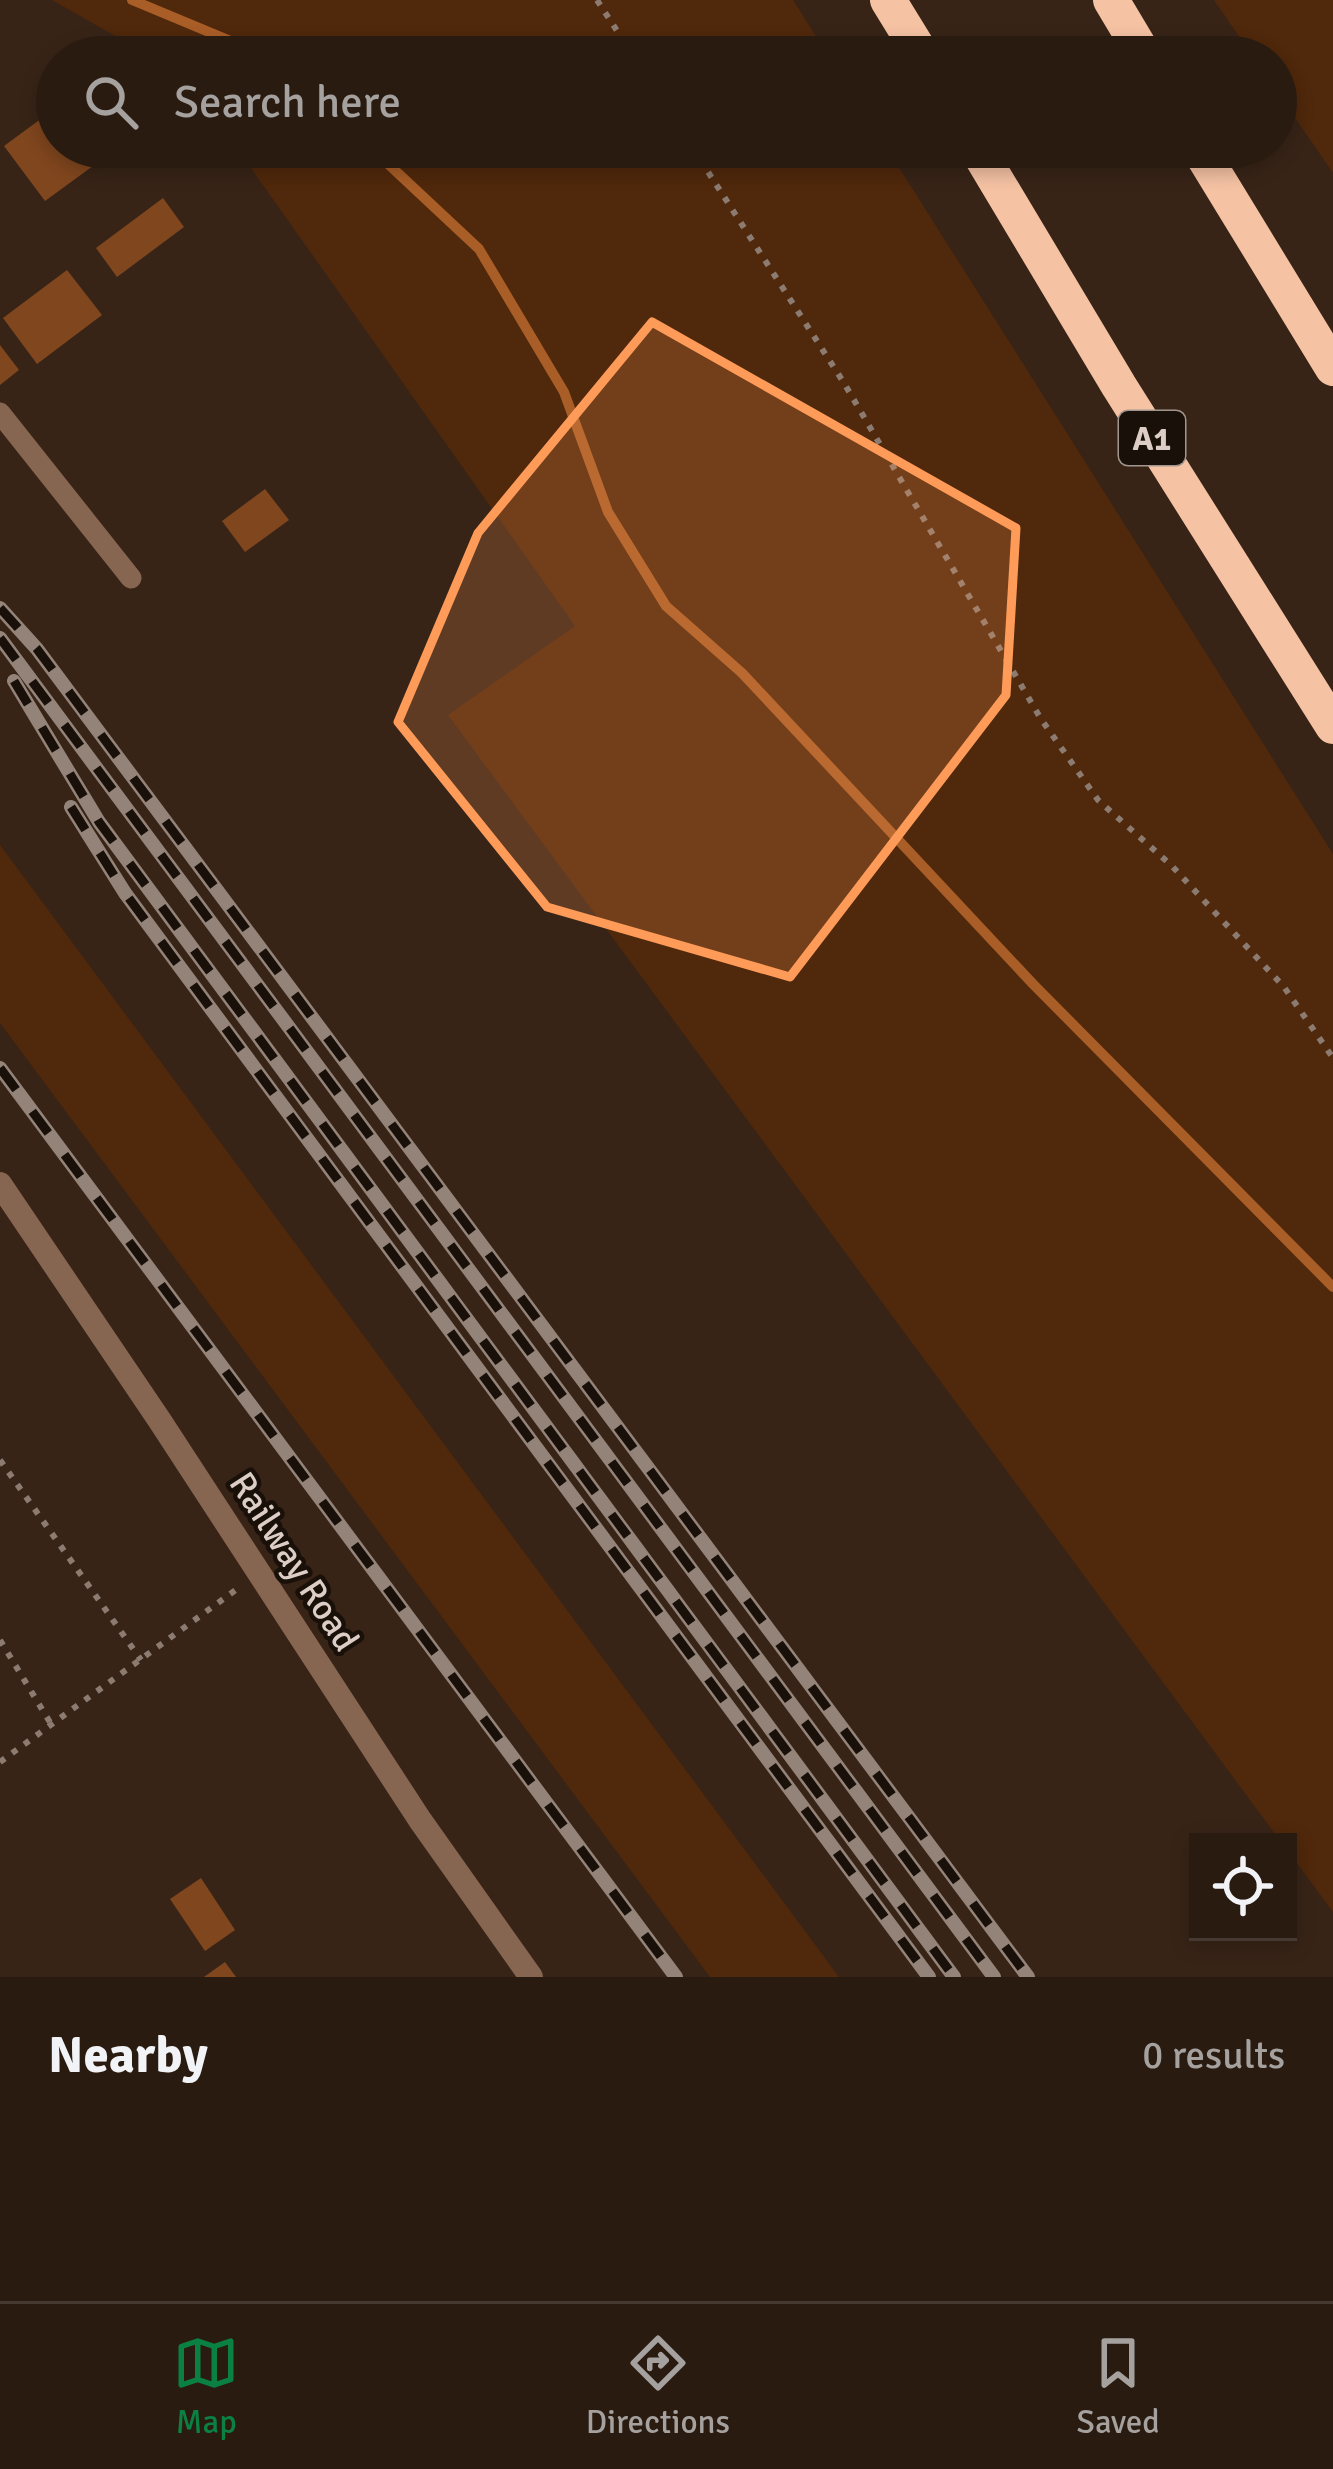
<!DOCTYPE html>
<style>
body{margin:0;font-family:Signika,sans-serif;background:#36281f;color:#f1f3f6}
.controls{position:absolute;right:36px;bottom:36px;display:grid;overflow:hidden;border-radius:0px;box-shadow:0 6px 18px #0003}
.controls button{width:108px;height:108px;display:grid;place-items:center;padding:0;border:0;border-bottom:3px solid #463931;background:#2a1b11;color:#f1f3f6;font:60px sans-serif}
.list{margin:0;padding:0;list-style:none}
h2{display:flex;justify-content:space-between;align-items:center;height:156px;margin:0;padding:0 48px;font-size:51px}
h2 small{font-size:39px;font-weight:400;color:#a5a19f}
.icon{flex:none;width:66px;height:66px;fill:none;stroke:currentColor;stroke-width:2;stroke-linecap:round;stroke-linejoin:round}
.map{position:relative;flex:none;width:1333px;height:1977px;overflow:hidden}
.search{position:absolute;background:#2a1b11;box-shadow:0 6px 18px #0003;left:36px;right:36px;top:36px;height:132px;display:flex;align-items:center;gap:30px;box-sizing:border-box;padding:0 42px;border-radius:66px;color:#a5a19f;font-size:45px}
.sheet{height:324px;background:#2a1b11}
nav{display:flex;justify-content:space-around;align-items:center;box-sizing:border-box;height:168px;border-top:3px solid #463931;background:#2a1b11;font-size:33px;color:#a5a19f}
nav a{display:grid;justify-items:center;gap:6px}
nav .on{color:#0b8043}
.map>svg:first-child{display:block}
.green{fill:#50280b}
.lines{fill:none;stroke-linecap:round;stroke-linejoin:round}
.stream{stroke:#a95d27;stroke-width:10}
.building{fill:#80461e}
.path{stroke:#8c7b70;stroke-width:6;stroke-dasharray:6 9;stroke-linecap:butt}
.service{stroke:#876651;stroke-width:21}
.minor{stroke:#876651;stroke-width:24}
.motorway{stroke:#f5c2a3;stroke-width:36}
.rail-casing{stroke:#938378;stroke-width:14}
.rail{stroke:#19100a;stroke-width:9;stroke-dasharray:27;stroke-linecap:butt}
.marked{fill:#fe9b59;fill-opacity:0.2;stroke:#fe9b59;stroke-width:9;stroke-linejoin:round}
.labels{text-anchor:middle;stroke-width:9;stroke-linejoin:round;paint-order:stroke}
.shield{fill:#19100a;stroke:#a2958e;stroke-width:3}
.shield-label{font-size:33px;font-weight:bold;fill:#dccec6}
.street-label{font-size:36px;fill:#dccec6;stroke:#19100a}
</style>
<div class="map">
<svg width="1333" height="1977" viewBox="0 0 1333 1977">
<rect width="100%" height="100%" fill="#382417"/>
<!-- green -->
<g class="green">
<path d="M52 0H793L829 57H152Z"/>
<path d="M1214 0H1333V173L1276 90V57H1253Z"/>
<path d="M236 147H886L1333 854V1912L1288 1851V1842H1281L448 715 575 626Z"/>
<path d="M0 845 839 1977H710L0 1023Z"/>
</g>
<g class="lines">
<!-- stream -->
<g class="stream">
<path d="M132 0 269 57"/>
<path d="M370 147 479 249 564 392 608 512 666 606 742 673 1033 984 1333 1287"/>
</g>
</g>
<!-- building -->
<g class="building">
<path d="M57 107V147H119L45 201 4 146Z"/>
<path d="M163 198 184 227 117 277 96 248Z"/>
<path d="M67 270 102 315 37 364 3 318Z"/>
<path d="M0 345 19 370 0 385Z"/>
<path d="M265 489 289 520 245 552 222 521Z"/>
<path d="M201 1878 235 1930 205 1951 170 1899Z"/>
<path d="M225 1962 236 1977H204Z"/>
</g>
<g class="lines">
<!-- path -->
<g class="path">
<path d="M597 0 634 57"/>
<path d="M692 147 844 383 1041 719 1098 800 1172 866 1284 987 1333 1058"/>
<path d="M0 1460 141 1660"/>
<path d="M0 1640 51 1724"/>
<path d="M0 1762 237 1589"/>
</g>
<!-- service -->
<path class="service" d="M0 413 131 578"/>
<!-- minor -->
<path class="minor" d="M0 1184 160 1421 420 1820 531 1977"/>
<!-- motorway -->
<g class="motorway">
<path d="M888 0 923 57"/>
<path d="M1111 0 1145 57"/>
<path d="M976 147 1119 386 1333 726"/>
<path d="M1198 147 1333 368"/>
</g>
<defs>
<g id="rail">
<path d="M0 608 37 649 1028 1977"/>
<path d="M0 638 994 1977"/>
<path d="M14 681 99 822 954 1977"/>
<path d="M71 807 125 893 929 1977"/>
<path d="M0 1068 676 1977"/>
</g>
</defs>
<!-- rail casing -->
<use href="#rail" class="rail-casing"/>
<!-- rail -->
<use href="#rail" class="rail"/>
</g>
<!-- marked area -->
<path class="marked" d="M652 322 1016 528 1006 695 790 977 547 907 398 722 478 533Z"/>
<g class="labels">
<!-- shield labels -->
<rect class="shield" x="1119" y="411" width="66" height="54" rx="9"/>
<g class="shield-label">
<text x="1152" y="450">A1</text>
</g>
<!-- street labels -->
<g class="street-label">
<text transform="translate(295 1561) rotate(57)" y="13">Railway Road</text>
</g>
</g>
</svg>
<div class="controls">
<button><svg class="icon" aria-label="locate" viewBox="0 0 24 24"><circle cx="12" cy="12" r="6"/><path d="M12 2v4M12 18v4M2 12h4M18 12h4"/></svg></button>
</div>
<div class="search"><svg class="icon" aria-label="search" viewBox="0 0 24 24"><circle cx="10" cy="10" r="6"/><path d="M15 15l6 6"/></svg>Search here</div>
</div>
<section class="sheet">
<h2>Nearby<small>0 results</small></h2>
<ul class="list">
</ul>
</section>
<nav>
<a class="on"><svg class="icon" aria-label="map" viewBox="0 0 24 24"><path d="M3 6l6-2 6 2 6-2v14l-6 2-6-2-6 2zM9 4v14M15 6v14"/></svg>Map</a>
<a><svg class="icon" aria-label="directions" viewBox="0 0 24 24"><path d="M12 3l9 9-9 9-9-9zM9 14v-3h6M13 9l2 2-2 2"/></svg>Directions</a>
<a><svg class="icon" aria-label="saved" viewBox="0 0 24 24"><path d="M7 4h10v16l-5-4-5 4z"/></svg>Saved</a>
</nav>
